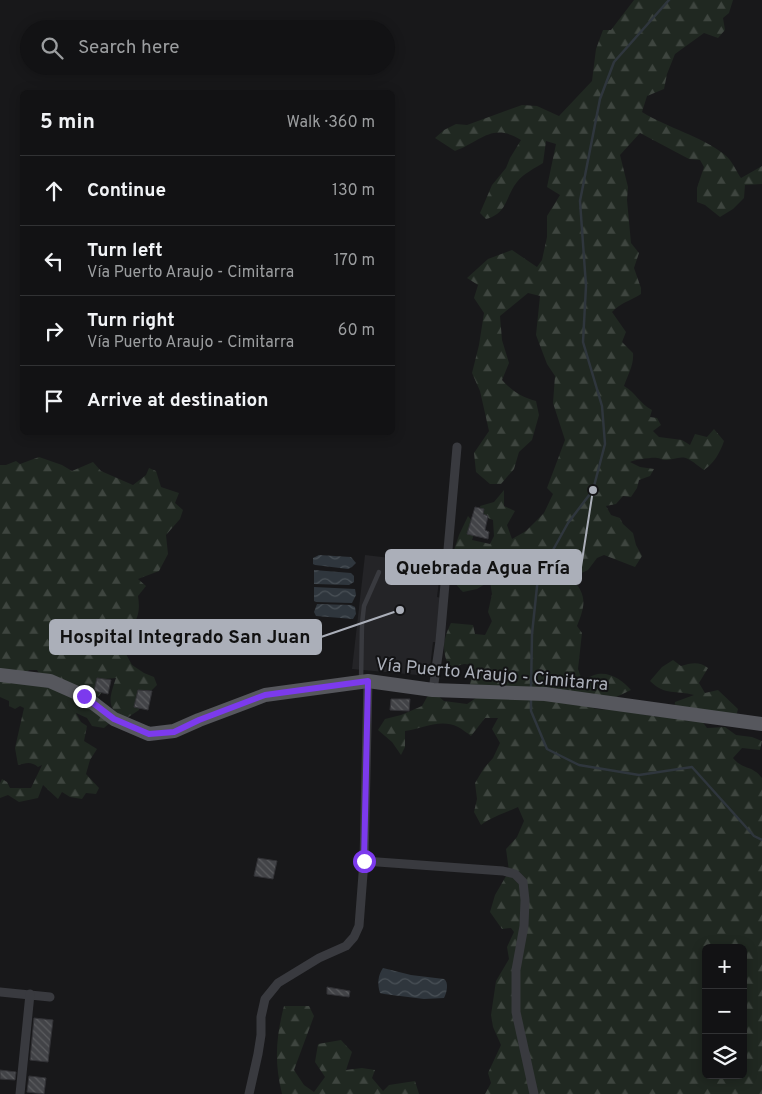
<!DOCTYPE html>
<meta charset="utf-8">
<style>
body{margin:0;font-family:Overpass,sans-serif;background:#1f2022;color:#f1f3f6}
.controls{position:absolute;right:15px;bottom:15px;display:grid;overflow:hidden;border-radius:8px;box-shadow:0 2px 12px #0003}
.controls button{width:45px;height:45px;display:grid;place-items:center;padding:0;border:0;border-bottom:1px solid #313234;background:#121214;color:#f1f3f6;font:25px sans-serif}
.stop{position:absolute;width:15px;height:15px;margin:-11px;border:4px solid #7c3aed;border-radius:50%;background:#fff}
.stop.end{background:#7c3aed;border-color:#fff;box-shadow:0 1px 5px #0008}
.list{margin:0;padding:0;list-style:none}
h2{display:flex;justify-content:space-between;align-items:center;height:65px;margin:0;padding:0 20px;font-size:21px}
h2 small{font-size:16px;font-weight:400;color:#9c9ea0}
.list li{display:grid;grid-template-columns:32px 1fr auto;gap:15px;align-items:center;box-sizing:border-box;height:70px;padding:0 20px;border-top:1px solid #313234}
.list b{display:block;font-size:19px;white-space:nowrap}
.list p{margin:0;font-size:16px;white-space:nowrap;color:#9c9ea0}
.list em{font-size:16px;font-style:normal;color:#9c9ea0}
.icon{flex:none;width:28px;height:28px;fill:none;stroke:currentColor;stroke-width:2;stroke-linecap:round;stroke-linejoin:round}
.map{position:relative;flex:none;width:762px;height:1094px;overflow:hidden}
.search{position:absolute;background:#121214;box-shadow:0 2px 12px #0003;left:20px;top:20px;width:375px;height:55px;display:flex;align-items:center;gap:12px;box-sizing:border-box;padding:0 18px;border-radius:28px;color:#9c9ea0;font-size:19px}
.panel{position:absolute;background:#121214;box-shadow:0 2px 12px #0003;left:20px;top:90px;width:375px;height:345px;border-radius:8px}
.map>svg:first-child{display:block}
.built{fill:#242427}
.forest{fill:url(#forest-firs);fill-rule:evenodd}
.water{fill:url(#water-waves)}
.lines{fill:none;stroke-linecap:round;stroke-linejoin:round}
.stream{stroke:#2f363d;stroke-width:2.5}
.building{fill:url(#building-back-hatch);stroke:#323236}
.lane{stroke:#393a3f;stroke-width:4.5}
.street{stroke:#393a3f;stroke-width:9}
.primary{stroke:#56575d;stroke-width:14}
.route{stroke:#7c3aed;stroke-width:6}
.labels{text-anchor:middle;stroke-width:4;stroke-linejoin:round;paint-order:stroke}
.street-label{font-size:18px;fill:#abafb9;stroke:#131315}
.leader{fill:none;stroke:#abafb9;stroke-width:2}
.callout-dot{fill:#abafb9;stroke:#131315;stroke-width:2}
.callout{fill:#abafb9;stroke:#abafb9;stroke-width:2}
.callout-label{font-size:19px;text-anchor:middle;font-weight:bold;fill:#111}
</style>
<div class="map">
<svg width="762" height="1094" viewBox="0 0 762 1094">
<defs>
<pattern id="forest-firs" width="22" height="20" patternUnits="userSpaceOnUse" patternTransform="scale(1.25)"><rect width="22" height="20" fill="#202821"/><path d="M5 1l3.5 6h-7zM16 11l3.5 6h-7z" fill="#3e453f"/></pattern>
<pattern id="water-waves" width="16" height="10" patternUnits="userSpaceOnUse" patternTransform="scale(1.25)"><rect width="16" height="10" fill="#2f363d"/><path d="M0 5q4-4 8 0t8 0" fill="none" stroke="#4a5157"/></pattern>
<pattern id="building-back-hatch" width="6" height="6" patternUnits="userSpaceOnUse" patternTransform="scale(1.25)"><rect width="6" height="6" fill="#424347"/><path d="M-1 5l2 2M0 0l6 6M5-1l2 2" fill="none" stroke="#5b5c5f"/></pattern>
</defs>
<rect width="100%" height="100%" fill="#18181a"/>
<!-- built -->
<path class="built" d="M365 555 441 564 437 597 441 598 438 642H433L429 676 352 669Z"/>
<!-- forest -->
<g class="forest">
<path d="M634 0H733L729 13 723 18 725 30 718 38 704 33 675 54 667 74 664 89 647 96 642 112C668 128 701 136 725 155 732 160 736 171 741 178L762 166V184L745 185 744 198 733 209 720 217 705 205 697 202V188L704 167 700 160 689 159 640 133 620 155 628 187 627 200 631 243 639 253 634 268 641 288V294C630 301 620 303 612 312L626 332 622 342 633 353C634 365 628 374 624 386 636 393 640 404 652 410L650 417 657 418 661 425 653 431 659 437 682 440 690 445 695 434 707 437 714 429 724 441C720 453 714 463 704 470 699 467 693 461 688 459 680 455 672 461 665 460 662 460 660 458 657 458 653 457 634 460 630 462L640 467 654 469 650 476 639 480 637 488 631 497 623 496 616 504 606 506 611 515 620 518 623 524 633 533 636 545 642 556 635 567 604 555 597 558 588 570 571 578C588 595 585 606 577 626L582 633 578 669 582 680C587 678 593 675 598 674 611 672 623 681 631 690L593 708C604 711 614 709 625 710 643 713 657 722 674 711L675 702 694 695C676 690 665 696 650 681L662 667 673 660 681 666C691 663 699 661 708 668L699 683 705 693 718 690 738 709 735 721H702L707 728 725 727 736 735 752 737 762 741 760 750 742 748 733 758C744 771 751 764 762 778V1094H485L491 1083 488 1073 501 1045 493 1027 491 1015 496 981 509 959 507 947 514 932 511 928 502 929 490 912 495 895 509 871 506 849 517 837 524 821 518 807C505 813 493 816 481 825L474 812 477 799 475 783 484 768 493 758 500 743 492 729 498 718H485L471 736C467 733 462 729 458 727 440 718 422 729 405 731V747L401 755 392 742 378 730 385 719 401 715 422 706 431 690 444 701 467 704 476 698 469 689 474 665 464 664 450 668C441 652 443 639 451 623L473 625 475 634 485 635 492 621 488 612 492 594 490 581 477 589 463 592 452 580 457 567 452 556 459 535 468 516 477 526 472 540 490 544 494 536 493 520 483 516 480 506 494 502 504 490V506L515 511 507 525 512 539 526 531 544 513 553 494 547 488 565 440 553 403 555 376 547 364 536 335 540 296 528 293 500 316 502 340 509 363 502 380C512 391 521 397 536 401L539 415 532 440 519 452 514 469 501 484H490L476 472 474 453 489 431 480 391 472 373 479 345 484 313 474 298 478 285 467 278 488 259 512 250 537 267 542 260 547 237V216L560 195 547 187 556 144 546 141 543 163C535 168 523 174 517 182 505 197 508 213 486 219L480 213 492 185 506 168 510 158 521 140C492 122 482 141 455 151L435 138 444 130 456 124 467 125 522 105 537 106 559 116 592 81 596 49 603 30H611ZM706 948H743V1075H706Z"/>
<path d="M39 457 62 465 72 471 93 462 101 471 133 485 146 475 149 468 156 471 161 487 179 493 175 503 183 510 180 519 166 535 168 554 159 571 138 579 146 586 138 596C142 620 132 626 118 645L126 654 132 665 144 673 154 677 157 685 152 690 142 691 139 710 127 718C104 711 110 696 116 678L105 679 102 692 95 701 87 687 80 685V697L113 720 104 728 92 726 87 718 76 713 81 722 87 726 84 741 97 749 90 760 86 774 99 788 96 794 86 793 82 799 70 797 62 792 58 799 43 785 38 798 19 802 8 795 0 798V783L2 779 7 782 10 788H31L42 765 38 767C31 761 26 763 18 765L15 748 24 708 20 706 15 709 9 706V701L0 697V680L41 676 37 670H29L22 678 0 674V465H6L16 461 20 464Z"/>
<path d="M284 1006H309L314 1016 294 1070 304 1085 314 1092 325 1077 315 1062 318 1044 341 1040 352 1052 346 1070 362 1068 375 1070 372 1078 383 1091 389 1085 415 1081 419 1094H282C274 1062 276 1037 284 1006Z"/>
</g>
<!-- water -->
<g class="water">
<path d="M319 555 351 557 356 563 352 567 348 569 315 565 313 564V558Z"/>
<path d="M314 570 351 573 354 576V582L349 585 314 584Z"/>
<path d="M314 587 355 589 356 595 352 603 316 602 314 601Z"/>
<path d="M317 604 351 605 355 607 356 614 353 619 316 616 314 612Z"/>
<path d="M383 968 411 975 444 979C449 982 447 993 444 998L424 999 384 994 380 993C377 984 378 975 383 968Z"/>
</g>
<g class="lines">
<!-- stream -->
<g class="stream">
<path d="M531 690 532 634 538 577 568 523 593 490 605 444 602 406 583 342 586 286 580 201 600 99 614 62 669 0"/>
<path d="M531 698V711L547 749 579 765 639 775 692 767 754 836 762 840"/>
</g>
</g>
<!-- building -->
<g class="building">
<path d="M475 507 484 509 483 514 488 516 485 530 489 532 488 539 467 534Z"/>
<path d="M97 678 111 680 108 694 94 691Z"/>
<path d="M138 690 152 691 148 710 134 707Z"/>
<path d="M391 699H410L409 711 390 710Z"/>
<path d="M258 858 277 861 273 879 254 876Z"/>
<path d="M327 987 350 991 349 997 327 994Z"/>
<path d="M34 1018 53 1020 48 1062 30 1060Z"/>
<path d="M0 1070 16 1072 15 1080 0 1079Z"/>
<path d="M29 1076 46 1078 44 1094 27 1092Z"/>
</g>
<g class="lines">
<!-- lane -->
<path class="lane" d="M361 681 362 624 364 606 379 572"/>
<!-- street -->
<g class="street">
<path d="M433 690 440 641 457 447"/>
<path d="M364 861 503 871 515 874 523 882 525 900 524 926 516 970V1012L534 1094"/>
<path d="M0 992 50 997"/>
<path d="M20 1094 30 994"/>
<path d="M249 1094 258 1054 261 1035V1017L265 999 278 983 319 958 346 946 354 937 359 926 364 861 368 681"/>
</g>
<!-- primary -->
<path class="primary" d="M0 675 50 681 84 696 114 719 149 734 174 731 199 720 265 695 368 681 433 690 545 694 762 724"/>
</g>
<g class="lines">
<!-- route -->
<path class="route" d="M84 696 114 719 149 734 174 732 199 720 265 695 368 681 364 861"/>
</g>
<g class="labels">
<!-- street labels -->
<g class="street-label">
<text transform="translate(492 674) rotate(5)" y="6">Vía Puerto Araujo - Cimitarra</text>
</g>
</g>
<!-- callouts -->
<path class="leader" d="M593 490L581 567M400 610L321 637"/>
<g class="callout-dot">
<circle cx="593" cy="490" r="5"/>
<circle cx="400" cy="610" r="5"/>
</g>
<g class="callout">
<rect x="386" y="550" width="195" height="34" rx="5"/>
<rect x="50" y="620" width="271" height="34" rx="5"/>
</g>
<g class="callout-label">
<text x="483" y="574">Quebrada Agua Fría</text>
<text x="185" y="643">Hospital Integrado San Juan</text>
</g>
</svg>
<div class="controls">
<button>+</button>
<button>−</button>
<button><svg class="icon" aria-label="layers" viewBox="0 0 24 24"><path d="M12 4l9 5-9 5-9-5zM3 14l9 5 9-5"/></svg></button>
</div>
<div class="stop" style="left:364px;top:861px"></div>
<div class="stop end" style="left:84px;top:696px"></div>
<div class="search"><svg class="icon" aria-label="search" viewBox="0 0 24 24"><circle cx="10" cy="10" r="6"/><path d="M15 15l6 6"/></svg>Search here</div>
<section class="panel">
<h2>5 min<small>Walk · 360 m</small></h2>
<ul class="list">
<li><svg class="icon" aria-label="ahead" viewBox="0 0 24 24"><path d="M12 20V5M6 11l6-6 6 6"/></svg><div><b>Continue</b></div><em>130 m</em></li>
<li><svg class="icon" aria-label="left" viewBox="0 0 24 24"><path d="M17 20v-9H6M10 6l-5 5 5 5"/></svg><div><b>Turn left</b><p>Vía Puerto Araujo - Cimitarra</p></div><em>170 m</em></li>
<li><svg class="icon" aria-label="right" viewBox="0 0 24 24"><path d="M7 20v-9h11M14 6l5 5-5 5"/></svg><div><b>Turn right</b><p>Vía Puerto Araujo - Cimitarra</p></div><em>60 m</em></li>
<li><svg class="icon" aria-label="arrive" viewBox="0 0 24 24"><path d="M6 21V4h12l-3 4 3 4H6"/></svg><div><b>Arrive at destination</b></div></li>
</ul>
</section>
</div>
